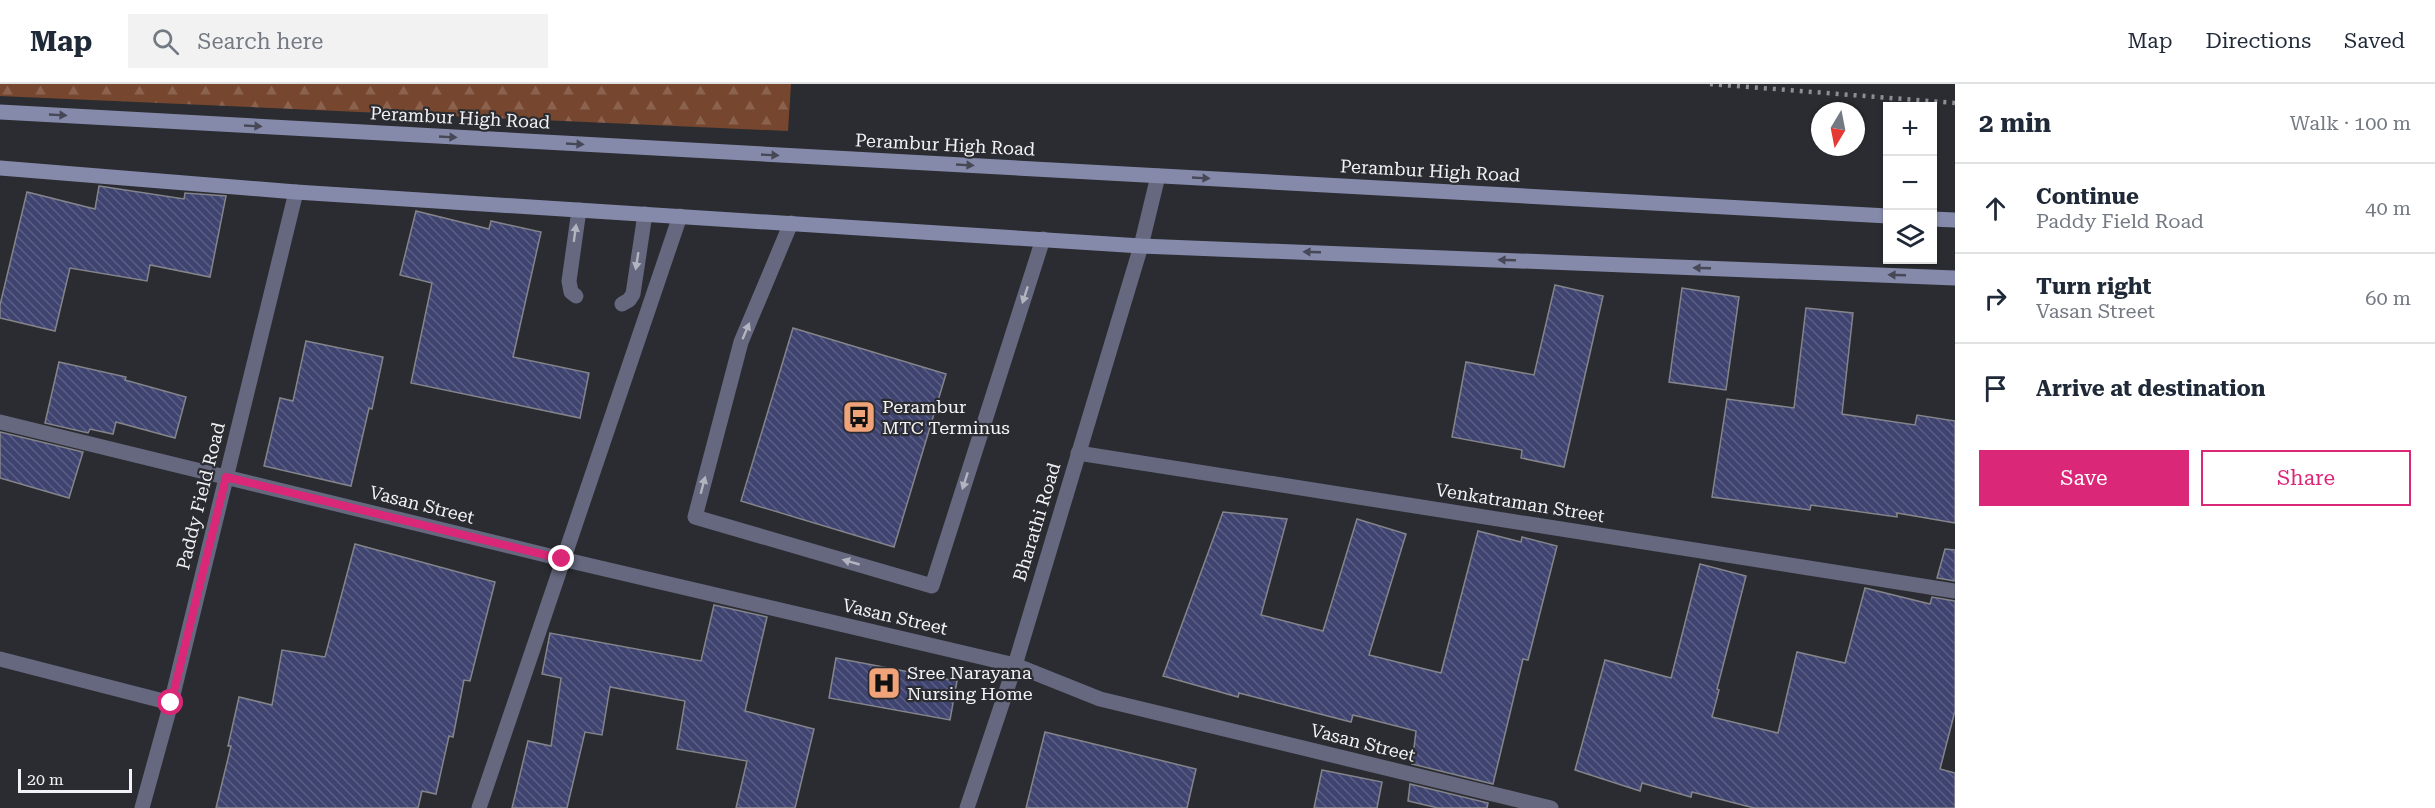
<!DOCTYPE html>
<meta charset="utf-8">
<style>
body{margin:0;font-family:"Roboto Serif",serif;background:#f2f2f3;color:#1f2937}
.controls{position:absolute;right:18px;top:18px;display:grid;overflow:hidden;border-radius:0px;box-shadow:0 2px 4px #0004}
.controls button{width:54px;height:54px;display:grid;place-items:center;padding:0;border:0;border-bottom:2px solid #e0e1e3;background:#fff;color:#1f2937;font:30px sans-serif}
.compass{position:absolute;left:1811px;top:18px;width:54px;height:54px;border-radius:50%;background:#fff;box-shadow:0 2px 4px #0004;rotate:190deg}
.scale{position:absolute;left:18px;bottom:15px;width:114px;box-sizing:border-box;padding-left:6px;border:3px solid #f2f2f6;border-top:0;font-size:16px;line-height:21px;white-space:nowrap;color:#f2f2f6;-webkit-text-stroke:4px #2b2c31;paint-order:stroke}
.stop{position:absolute;width:18px;height:18px;margin:-14px;border:4px solid #db2777;border-radius:50%;background:#fff}
.stop.end{background:#db2777;border-color:#fff;box-shadow:0 2px 6px #0008}
.list{margin:0;padding:0;list-style:none}
h2{display:flex;justify-content:space-between;align-items:center;height:78px;margin:0;padding:0 24px;font-size:26px}
h2 small{font-size:20px;font-weight:400;color:#747a83}
.list li{display:grid;grid-template-columns:39px 1fr auto;gap:18px;align-items:center;box-sizing:border-box;height:90px;padding:0 24px;border-top:2px solid #e0e1e3}
.list b{display:block;font-size:22px;white-space:nowrap}
.list p{margin:0;font-size:20px;white-space:nowrap;color:#747a83}
.list em{font-size:20px;font-style:normal;color:#747a83}
.actions{display:flex;gap:12px;padding:18px 24px}
.actions a{flex:1;padding:14px 0;border:2px solid #db2777;border-radius:0px;text-align:center;font-size:21px;color:#db2777}
.actions .main{background:#db2777;color:#fff}
.icon{flex:none;width:33px;height:33px;fill:none;stroke:currentColor;stroke-width:2;stroke-linecap:round;stroke-linejoin:round}
.map{position:relative;flex:none;width:1955px;height:724px;overflow:hidden}
header{display:flex;align-items:center;gap:36px;box-sizing:border-box;height:84px;padding:0 30px;background:#fff;border-bottom:2px solid #e0e1e3}
header strong{font-size:28px}
nav{display:flex;gap:33px;margin-inline-start:auto;font-size:21px}
.search{width:420px;height:54px;background:#f2f2f3;display:flex;align-items:center;gap:15px;box-sizing:border-box;padding:0 21px;border-radius:0px;color:#747a83;font-size:22px}
main{display:flex}
aside{flex:1;background:#fff}
.map>svg:first-child{display:block}
.forest{fill:url(#forest-firs)}
.building{fill:url(#building-back-hatch);stroke:#84858b;stroke-width:1.5}
.lines{fill:none;stroke-linecap:round;stroke-linejoin:round}
.service{stroke:#65687e;stroke-width:15}
.minor{stroke:#65687e;stroke-width:15}
.tertiary{stroke:#65687e;stroke-width:15}
.secondary{stroke:#858aab;stroke-width:15}
.rail{stroke:#8e8e93;stroke-width:4.5;stroke-dasharray:3 6;stroke-linecap:butt}
.oneway{fill:#464856}
.oneway2{fill:#b3b4c0}
.route{stroke:#db2777;stroke-width:8}
.labels{text-anchor:middle;stroke-width:4.5;stroke-linejoin:round;paint-order:stroke}
.street-label{font-size:18px;fill:#f2f2f6;stroke:#2b2c31}
.poi-label{font-size:18px;fill:#f2f2f6;stroke:#2b2c31;text-anchor:start}
</style>
<header>
<strong>Map</strong>
<div class="search"><svg class="icon" aria-label="search" viewBox="0 0 24 24"><circle cx="10" cy="10" r="6"/><path d="M15 15l6 6"/></svg>Search here</div>
<nav><a>Map</a><a>Directions</a><a>Saved</a></nav>
</header>
<main>
<div class="map">
<svg width="1955" height="724" viewBox="0 0 1955 724">
<defs>
<pattern id="forest-firs" width="22" height="20" patternUnits="userSpaceOnUse" patternTransform="scale(1.5)"><rect width="22" height="20" fill="#76472e"/><path d="M5 1l3.5 6h-7zM16 11l3.5 6h-7z" fill="#8a624d"/></pattern>
<pattern id="building-back-hatch" width="6" height="6" patternUnits="userSpaceOnUse" patternTransform="scale(1.5)"><rect width="6" height="6" fill="#3f436f"/><path d="M-1 5l2 2M0 0l6 6M5-1l2 2" fill="none" stroke="#5b5f84"/></pattern>
</defs>
<rect width="100%" height="100%" fill="#2b2c31"/>
<!-- forest -->
<path class="forest" d="M0 0H791L788 47 0 12Z"/>
<!-- building -->
<g class="building">
<path d="M99 102 184 115 185 109 226 112 210 193 150 181 147 197 70 184 55 247 0 234V221L27 108 95 125Z"/>
<path d="M416 127 489 145 491 137 541 148 513 273 589 289 580 334 411 299 432 199 400 191Z"/>
<path d="M1555 201 1603 212 1564 383 1521 374 1522 366 1452 353 1466 278 1534 291Z"/>
<path d="M1682 204 1739 213 1726 306 1669 298Z"/>
<path d="M1806 224 1853 229 1842 330 1915 341 1917 331 1955 337V439L1897 429V433L1811 421 1810 426 1712 413 1727 315 1794 324Z"/>
<path d="M793 244 946 290 894 463 741 417Z"/>
<path d="M306 257 383 273 372 325 369 324 351 402 264 382 280 314 293 317Z"/>
<path d="M59 278 126 293 125 296 186 313 175 354 116 338 113 350 90 345 88 349 45 339Z"/>
<path d="M0 348 83 368 69 414 0 394Z"/>
<path d="M1223 428 1287 435 1261 531 1323 547 1357 435 1406 450 1369 571 1441 589 1478 447 1521 458 1522 453 1557 462 1528 576 1523 575 1493 700 1412 680 1416 647 1353 631 1351 638 1239 609 1238 613 1163 592Z"/>
<path d="M355 460 495 498 470 597 464 596 453 653 449 652 436 710 422 707 418 724H216L231 662H228L239 613 272 621 282 566 325 573Z"/>
<path d="M1945 465 1955 466V497L1937 494Z"/>
<path d="M1700 480 1746 492 1717 605 1719 606 1712 633 1778 649 1797 568 1845 579 1865 504 1930 520 1932 513 1955 517V627L1940 685 1955 689V724H1754L1692 708 1691 713 1642 699 1640 707 1575 686 1605 576 1671 594Z"/>
<path d="M714 521 767 533 745 627 814 645 795 724H736L747 677 677 665 685 617 610 603 602 651 585 648 567 724H512L528 657 551 662 561 594 542 590 550 549 701 577Z"/>
<path d="M836 574 957 597 950 636 829 614Z"/>
<path d="M1045 648 1196 685 1187 724H1026Z"/>
<path d="M1322 686 1382 698 1377 724H1314Z"/>
<path d="M1410 700 1488 719 1487 724H1438L1408 717Z"/>
</g>
<g class="lines">
<!-- service -->
<g class="service">
<path d="M791 139 741 258 695 433 932 502 1043 155"/>
<path d="M576 212 571 208 569 197 579 126"/>
<path d="M622 220 629 216 633 210 645 130"/>
</g>
<!-- minor -->
<g class="minor">
<path d="M1141 162 1158 92"/>
<path d="M0 338 562 475 1015 581 1100 615 1551 724"/>
<path d="M1078 369 1955 507"/>
<path d="M0 575 171 619"/>
<path d="M142 724 171 619 296 108"/>
<path d="M479 724 680 132"/>
</g>
<!-- tertiary -->
<path class="tertiary" d="M967 724 1015 581 1141 162"/>
<!-- secondary -->
<g class="secondary">
<path d="M0 28 1888 132"/>
<path d="M0 84 296 108 1141 162 1955 194"/>
<path d="M1932 135 1955 136"/>
</g>
<!-- rail -->
<path class="rail" d="M1710 0 1955 19"/>
</g>
<!-- one-way arrows -->
<defs><path id="oneway-solid" d="M-6-.8H1V-3.2L6.5 0L1 3.2V.8H-6Z" transform="scale(1.5)"/></defs>
<g class="oneway">
<use href="#oneway-solid" transform="translate(58 31) rotate(3)"/>
<use href="#oneway-solid" transform="translate(253 42) rotate(3)"/>
<use href="#oneway-solid" transform="translate(448 53) rotate(3)"/>
<use href="#oneway-solid" transform="translate(575 60) rotate(3)"/>
<use href="#oneway-solid" transform="translate(770 71) rotate(3)"/>
<use href="#oneway-solid" transform="translate(965 81) rotate(3)"/>
<use href="#oneway-solid" transform="translate(1201 94) rotate(3)"/>
<use href="#oneway-solid" transform="translate(1312 168) rotate(-178)"/>
<use href="#oneway-solid" transform="translate(1507 176) rotate(-178)"/>
<use href="#oneway-solid" transform="translate(1702 184) rotate(-178)"/>
<use href="#oneway-solid" transform="translate(1897 191) rotate(-178)"/>
</g>
<g class="oneway2">
<use href="#oneway-solid" transform="translate(575 149) rotate(-82)"/>
<use href="#oneway-solid" transform="translate(637 177) rotate(99)"/>
<use href="#oneway-solid" transform="translate(1025 211) rotate(108)"/>
<use href="#oneway-solid" transform="translate(746 247) rotate(-67)"/>
<use href="#oneway-solid" transform="translate(965 397) rotate(108)"/>
<use href="#oneway-solid" transform="translate(703 401) rotate(-75)"/>
<use href="#oneway-solid" transform="translate(851 478) rotate(-164)"/>
</g>
<g class="lines">
<!-- route -->
<path class="route" d="M171 619 226 393 562 475"/>
</g>
<!-- icons -->
<defs>
<symbol id="bus-square" viewBox="-11 -11 22 22"><rect x="-9" y="-9" width="18" height="18" rx="4" fill="#f0a279" stroke="#2b2c31"/><path d="M-5-6H5V4H4V6H2V4H-2V6H-4V4H-5ZM-3.5-4V0h7V-4ZM-3.5 1.2v1.5H-2V1.2ZM2 1.2v1.5H3.5V1.2Z" fill="#111"/></symbol>
<symbol id="hospital-square" viewBox="-11 -11 22 22"><rect x="-9" y="-9" width="18" height="18" rx="4" fill="#f0a279" stroke="#2b2c31"/><path d="M-5-5h3v3.5h4V-5h3V5h-3V1.5h-4V5h-3Z" fill="#111"/></symbol>
</defs>
<g fill-rule="evenodd">
<use href="#bus-square" x="840" y="314" width="38" height="38"/>
<use href="#hospital-square" x="865" y="580" width="38" height="38"/>
</g>
<g class="labels">
<!-- street labels -->
<g class="street-label">
<text transform="translate(460 34) rotate(3)" y="6">Perambur High Road</text>
<text transform="translate(945 61) rotate(3)" y="6">Perambur High Road</text>
<text transform="translate(1430 87) rotate(3)" y="6">Perambur High Road</text>
<text transform="translate(201 412) rotate(-76)" y="6">Paddy Field Road</text>
<text transform="translate(1520 419) rotate(9)" y="6">Venkatraman Street</text>
<text transform="translate(422 421) rotate(14)" y="6">Vasan Street</text>
<text transform="translate(1037 438) rotate(-73)" y="6">Bharathi Road</text>
<text transform="translate(895 533) rotate(13)" y="6">Vasan Street</text>
<text transform="translate(1363 659) rotate(14)" y="6">Vasan Street</text>
</g>
<!-- poi labels -->
<g class="poi-label">
<text x="882" y="329">Perambur<tspan x="882" dy="21">MTC Terminus</tspan></text>
<text x="907" y="595">Sree Narayana<tspan x="907" dy="21">Nursing Home</tspan></text>
</g>
</g>
</svg>
<div class="controls">
<button>+</button>
<button>−</button>
<button><svg class="icon" aria-label="layers" viewBox="0 0 24 24"><path d="M12 4l9 5-9 5-9-5zM3 14l9 5 9-5"/></svg></button>
</div>
<svg class="compass" viewBox="-18 -18 36 36"><path d="M0-13l5 13h-10z" fill="#e53935"/><path d="M0 13l5-13h-10z" fill="#747a83"/></svg>
<div class="scale">20 m</div>
<div class="stop" style="left:171px;top:619px"></div>
<div class="stop end" style="left:562px;top:475px"></div>
</div>
<aside>
<h2>2 min<small>Walk · 100 m</small></h2>
<ul class="list">
<li><svg class="icon" aria-label="ahead" viewBox="0 0 24 24"><path d="M12 20V5M6 11l6-6 6 6"/></svg><div><b>Continue</b><p>Paddy Field Road</p></div><em>40 m</em></li>
<li><svg class="icon" aria-label="right" viewBox="0 0 24 24"><path d="M7 20v-9h11M14 6l5 5-5 5"/></svg><div><b>Turn right</b><p>Vasan Street</p></div><em>60 m</em></li>
<li><svg class="icon" aria-label="arrive" viewBox="0 0 24 24"><path d="M6 21V4h12l-3 4 3 4H6"/></svg><div><b>Arrive at destination</b></div></li>
</ul>
<div class="actions"><a class="main">Save</a><a>Share</a></div>
</aside>
</main>
